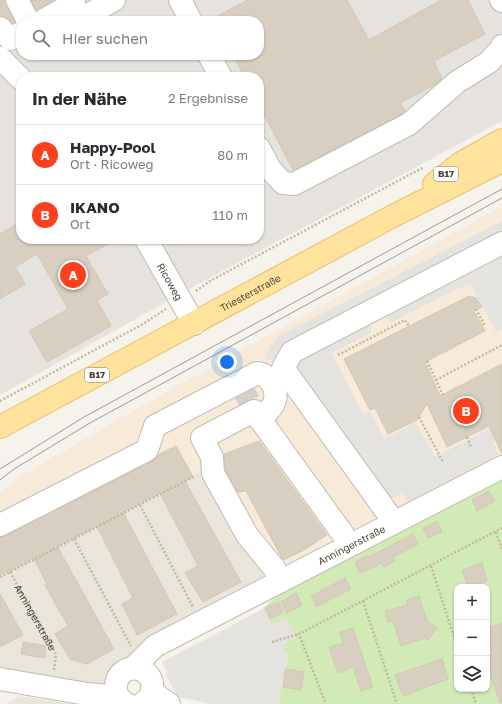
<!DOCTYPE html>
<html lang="de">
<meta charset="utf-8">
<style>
body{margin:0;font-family:"Golos Text",sans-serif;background:#f7f7f7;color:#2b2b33}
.controls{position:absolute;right:12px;bottom:12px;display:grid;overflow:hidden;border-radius:8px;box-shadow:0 1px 3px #0004}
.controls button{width:36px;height:36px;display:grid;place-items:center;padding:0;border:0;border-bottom:1px solid #e1e1e2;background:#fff;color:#2b2b33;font:20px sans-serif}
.you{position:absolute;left:227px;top:362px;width:14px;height:14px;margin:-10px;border:3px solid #fff;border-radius:50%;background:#1a73e8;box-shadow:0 0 0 6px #1a73e833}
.badge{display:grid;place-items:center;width:26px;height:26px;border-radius:50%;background:#fc3f1d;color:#fff;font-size:13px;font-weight:700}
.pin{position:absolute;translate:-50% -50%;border:2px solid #fff;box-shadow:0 1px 4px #0006}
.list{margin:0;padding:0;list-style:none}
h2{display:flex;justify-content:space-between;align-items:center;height:52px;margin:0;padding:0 16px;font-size:17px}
h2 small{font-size:13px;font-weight:400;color:#7c7c81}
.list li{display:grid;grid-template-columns:26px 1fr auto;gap:12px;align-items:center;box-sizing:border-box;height:60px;padding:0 16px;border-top:1px solid #e1e1e2}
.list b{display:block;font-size:15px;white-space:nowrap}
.list p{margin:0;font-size:13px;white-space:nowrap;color:#7c7c81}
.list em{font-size:13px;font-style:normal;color:#7c7c81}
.icon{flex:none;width:22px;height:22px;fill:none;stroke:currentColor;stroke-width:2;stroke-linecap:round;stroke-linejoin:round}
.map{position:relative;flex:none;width:502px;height:704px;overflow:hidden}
.search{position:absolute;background:#fff;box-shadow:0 1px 3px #0004;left:16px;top:16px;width:248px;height:44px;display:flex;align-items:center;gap:10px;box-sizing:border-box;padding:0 14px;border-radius:16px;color:#7c7c81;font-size:15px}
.panel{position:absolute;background:#fff;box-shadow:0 1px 3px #0004;left:16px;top:72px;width:248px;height:172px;border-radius:16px}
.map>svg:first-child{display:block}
.residential{fill:#eae5da}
.commercial{fill:#f7ead8}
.industrial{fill:#e6e2dd;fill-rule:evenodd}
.green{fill:#d2eab5;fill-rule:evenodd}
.parking{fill:#e5e3e0}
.building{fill:#d8cfc1;stroke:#d3c7b4}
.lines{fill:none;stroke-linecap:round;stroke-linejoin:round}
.minor-tunnel{stroke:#d4d0c8;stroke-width:22;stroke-dasharray:22 11;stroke-linecap:butt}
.minor-casing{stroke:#c2bbae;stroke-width:24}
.major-casing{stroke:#e6c16a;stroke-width:24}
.path{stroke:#c4b79f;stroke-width:2.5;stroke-dasharray:2 2;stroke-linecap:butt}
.minor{stroke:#fff;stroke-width:22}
.major{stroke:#ffe39c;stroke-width:22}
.tram{stroke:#9a9a9a;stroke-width:1}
.labels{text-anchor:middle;stroke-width:3.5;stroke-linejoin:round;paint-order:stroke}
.shield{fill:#fff;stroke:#817c74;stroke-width:1}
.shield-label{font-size:9px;font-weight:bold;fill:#4b4439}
.street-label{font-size:10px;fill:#4b4439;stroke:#fff}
</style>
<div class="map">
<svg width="502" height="704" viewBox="0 0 502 704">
<rect width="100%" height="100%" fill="#f6f3ec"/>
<!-- residential -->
<g class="residential">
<path d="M210 467 276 582 87 694 0 679V575Z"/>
<path d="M20 696 69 704H5Z"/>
</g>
<!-- commercial -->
<path class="commercial" d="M502 206V467L276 582 210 467 0 575V493L19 477 168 391Z"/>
<!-- industrial -->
<path class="industrial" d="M0 0H502V121L202 282 0 395ZM21 21H259V55H21ZM21 77H259V239H21Z"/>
<!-- green -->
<path class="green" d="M502 480V704H278L288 656 282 645 296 638 272 625 263 609 275 597ZM457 587H487V689H457Z"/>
<!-- parking -->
<g class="parking">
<path d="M502 221V329L496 332 470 283 390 323 385 312 368 321 372 332 332 353 363 414 370 411 384 439 416 423 435 457 502 422V436L493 442 499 454 407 502 402 493 373 509 275 361 264 359 270 346 279 336Z"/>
<path d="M263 609 272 625 286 618 296 638 283 645 288 656 278 704H211L178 697 165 674 168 672 162 662Z"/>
</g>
<!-- building -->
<g class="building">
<path d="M0 0H5L15 22 13 23 2 16 0 13Z"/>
<path d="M31 0H54L36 10Z"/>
<path d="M248 0H347L369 40 441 0H468L485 34 434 61 442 78 436 84 400 103 405 111 402 114 293 170 259 105V77H245L233 55H259V21H208Z"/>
<path d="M21 222V239H117L86 256 108 294 97 300 111 326 47 362 29 331 68 309 37 254 15 267 25 284 0 299V234Z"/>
<path d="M469 296 476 298 482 307 474 311 485 331 425 362 440 396 502 364V454L489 426 447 447 427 404 417 420 388 434 375 408 370 410 344 359Z"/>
<path d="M259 441 327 535 304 550 283 560 246 491 238 492 225 469 224 454Z"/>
<path d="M176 446 193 477 185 481 241 582 203 602 185 573 198 566 160 493 123 512 177 614 137 635 122 604 133 598 97 526 57 546 114 649 87 664 70 659 55 634 68 626 45 585H47L34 558 0 575V537L6 536 153 461 158 455Z"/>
<path d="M489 491 495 501 477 511 472 500Z"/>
<path d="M437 521 442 532 428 538 423 528Z"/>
<path d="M413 534 418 544 393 557 395 561 384 567 382 563 360 573 355 562 368 555 369 557Z"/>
<path d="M482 563 487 581 468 587 462 570Z"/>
<path d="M345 578 351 589 316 607 311 596Z"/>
<path d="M296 593 302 605 287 613 281 602Z"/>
<path d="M0 594 23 635 0 647Z"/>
<path d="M419 596 427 621 437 628 428 640 425 638 401 646 393 621 388 622 385 611 408 605 407 600Z"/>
<path d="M278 602 283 612 270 619 265 608Z"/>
<path d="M502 623V702L500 703 487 664V628Z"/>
<path d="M353 628 373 687 361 691 353 667 338 673 329 647 343 643 340 632Z"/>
<path d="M23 642 46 646 45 658 21 654Z"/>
<path d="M442 659 448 679 403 696 395 675Z"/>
<path d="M285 669 304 672 301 690 283 687Z"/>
</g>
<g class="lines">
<!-- minor-tunnel -->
<path class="minor-tunnel" d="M241 385 249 401"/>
<defs>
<g id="minor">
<path d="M17 0 28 21"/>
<path d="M180 0 191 21"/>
<path d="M501 0 502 1"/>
<path d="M42 21 74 3 72 0"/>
<path d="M77 21 114 0"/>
<path d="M0 28 10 39 21 33"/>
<path d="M209 55 221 77"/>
<path d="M0 58 21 79"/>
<path d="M259 148 270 169 283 183 294 184 409 124 457 82 489 62 500 50 502 46"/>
<path id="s2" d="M146 239 194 324"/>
<path d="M394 522 283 368 292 352 502 243"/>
<path d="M0 525 147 450 155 426 257 373C271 375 280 392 273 405 270 410 264 415 260 420"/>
<path d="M280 580 274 568 247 535 213 473 212 457 202 438 254 411 350 544"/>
<path id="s3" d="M133 668 155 646 502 467"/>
<path d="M0 679 87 694 118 697"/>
<path d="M152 692 169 704"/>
<path d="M127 704C120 700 115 695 116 687 117 657 163 666 150 697L142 704"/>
</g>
<g id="major">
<path d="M434 184 461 163 502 140"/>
<path id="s4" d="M0 427 395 215 502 161"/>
</g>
</defs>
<!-- minor casing -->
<use href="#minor" class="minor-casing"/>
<!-- major casing -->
<use href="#major" class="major-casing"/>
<!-- path -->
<g class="path">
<path d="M196 291 210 281 424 167"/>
<path d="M476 309 485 326"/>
<path d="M338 355 405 320 409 326"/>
<path d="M427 361 443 395"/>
<path d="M436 380 502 345"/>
<path d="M0 401 143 324 166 309"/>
<path d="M419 417 443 462"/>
<path d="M467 437 471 447"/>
<path d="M140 505 193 607"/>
<path d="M496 532 502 550"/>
<path d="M74 539 131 646"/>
<path d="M431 566 457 646"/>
<path id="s1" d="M10 572 56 654 54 670"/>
<path d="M0 577 195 476"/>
<path d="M363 601 397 704"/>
<path d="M272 642 299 634"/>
<path d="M471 689 476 704"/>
<path d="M325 702 299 634 502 528"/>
</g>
<!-- minor -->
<use href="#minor" class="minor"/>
<!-- major -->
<use href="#major" class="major"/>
<!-- tram -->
<g class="tram">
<path d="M0 469 84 417 502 189"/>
<path d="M0 480 14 469 90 423 502 198"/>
</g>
</g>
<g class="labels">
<!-- shield labels -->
<g class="shield">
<rect x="434" y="167" width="24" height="14" rx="3"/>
<rect x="85" y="368" width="24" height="14" rx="3"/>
</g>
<g class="shield-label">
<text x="446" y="177">B17</text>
<text x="97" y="378">B17</text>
</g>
<!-- street labels -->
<g class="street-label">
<text dy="4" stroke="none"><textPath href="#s2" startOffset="49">Ricoweg</textPath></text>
<text dy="4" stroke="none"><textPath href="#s4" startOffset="284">Triesterstraße</textPath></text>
<text dy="4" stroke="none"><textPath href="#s3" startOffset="252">Anningerstraße</textPath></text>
<text dy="4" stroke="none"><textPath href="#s1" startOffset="52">Anningerstraße</textPath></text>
</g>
</g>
</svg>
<div class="controls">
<button>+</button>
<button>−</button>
<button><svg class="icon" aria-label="layers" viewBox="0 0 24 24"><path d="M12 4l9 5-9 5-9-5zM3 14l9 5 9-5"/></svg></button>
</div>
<div class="you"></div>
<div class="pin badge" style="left:73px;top:275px">A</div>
<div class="pin badge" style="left:466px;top:411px">B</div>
<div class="search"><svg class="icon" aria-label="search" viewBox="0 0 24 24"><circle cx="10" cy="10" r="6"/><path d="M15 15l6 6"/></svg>Hier suchen</div>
<section class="panel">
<h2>In der Nähe<small>2 Ergebnisse</small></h2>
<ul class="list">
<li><span class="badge">A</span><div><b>Happy-Pool</b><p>Ort · Ricoweg</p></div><em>80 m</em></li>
<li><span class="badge">B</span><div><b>IKANO</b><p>Ort</p></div><em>110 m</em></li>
</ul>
</section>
</div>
